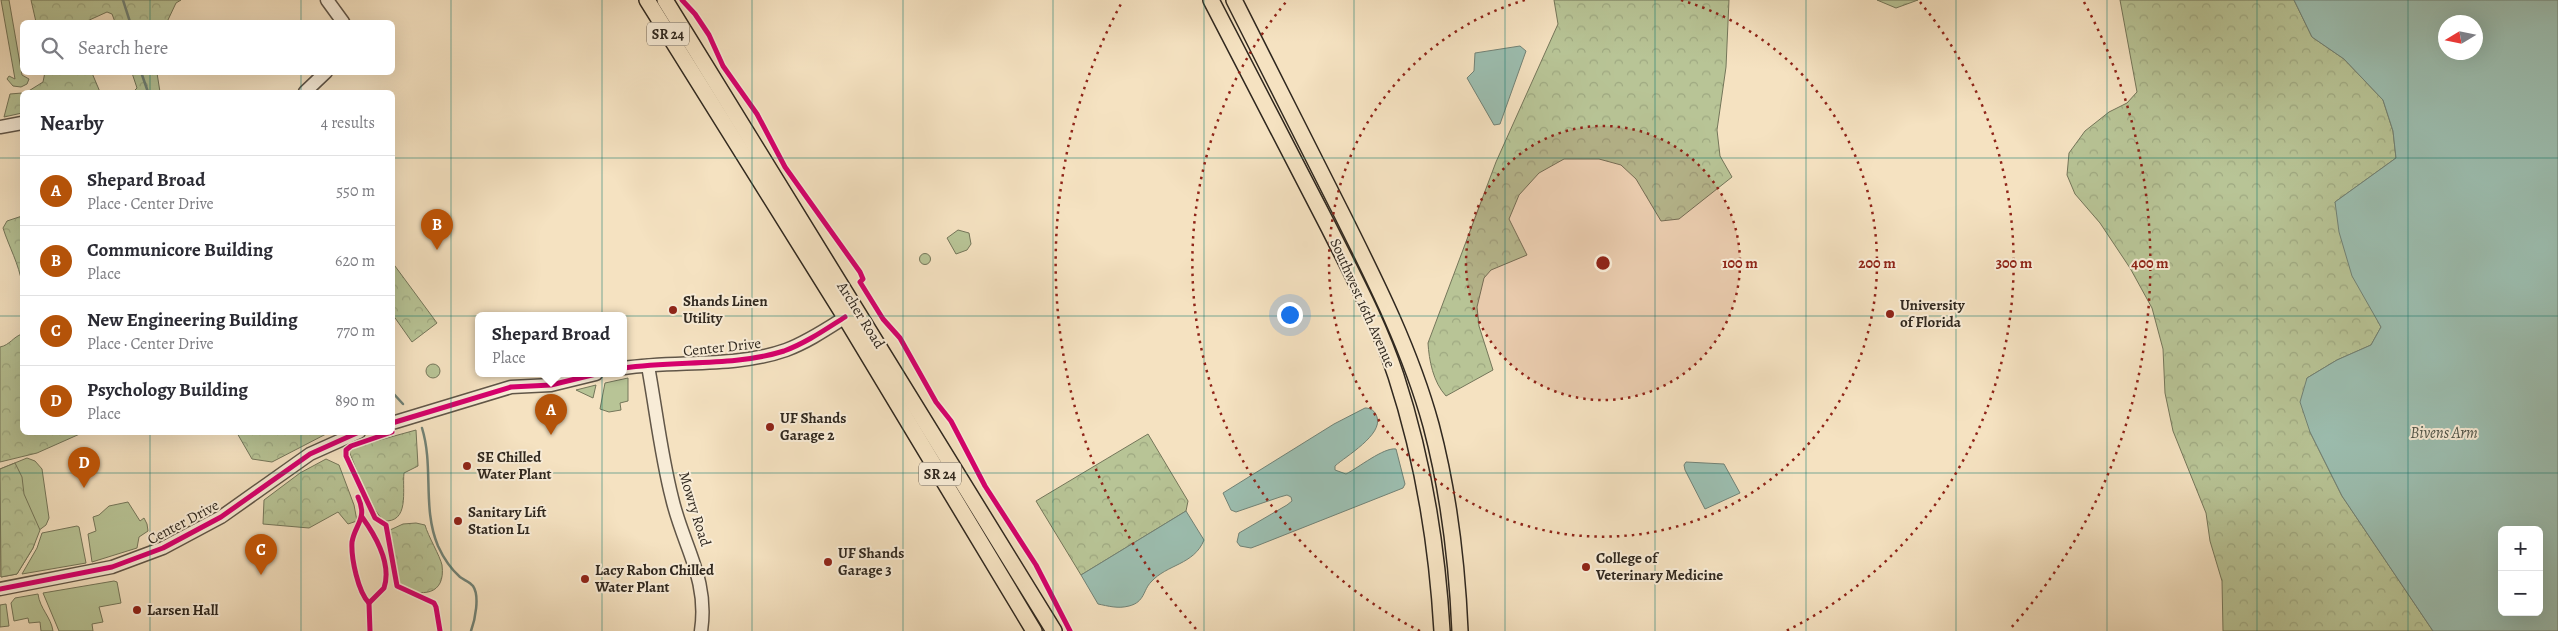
<!DOCTYPE html>
<meta charset="utf-8">
<style>
body{margin:0;font-family:Alegreya,serif;background:#f7f7f7;color:#2b2b33}
.controls{position:absolute;right:15px;bottom:15px;display:grid;overflow:hidden;border-radius:8px;box-shadow:0 5px 20px #0002}
.controls button{width:45px;height:45px;display:grid;place-items:center;padding:0;border:0;border-bottom:1px solid #e1e1e2;background:#fff;color:#2b2b33;font:25px sans-serif}
.compass{position:absolute;left:2438px;top:15px;width:45px;height:45px;border-radius:50%;background:#fff;box-shadow:0 5px 20px #0002;rotate:260deg}
.you{position:absolute;left:1289px;top:314px;width:18px;height:18px;margin:-12px;border:4px solid #fff;border-radius:50%;background:#1a73e8;box-shadow:0 0 0 8px #1a73e833}
.badge{display:grid;place-items:center;width:32px;height:32px;border-radius:50%;background:#b45309;color:#fff;font-size:16px;font-weight:700}
.pin{position:absolute;translate:-50% -41px;filter:drop-shadow(0 1px 2px #0008)}
.pin::after{content:'';position:absolute;top:26px;width:18px;height:15px;background:inherit;clip-path:polygon(0 0,100% 0,50% 100%)}
.popup{position:absolute;left:475px;top:312px;width:152px;height:65px;box-sizing:border-box;display:grid;place-content:center;border-radius:8px;background:#fff;filter:drop-shadow(0 1px 4px #0005);font-size:16px;white-space:nowrap;color:#7c7c81}
.popup b{font-size:19px;color:#2b2b33}
.popup::after{content:'';position:absolute;left:50%;top:100%;margin-left:-10px;border:10px solid transparent;border-top-color:#fff}
.list{margin:0;padding:0;list-style:none}
h2{display:flex;justify-content:space-between;align-items:center;height:65px;margin:0;padding:0 20px;font-size:21px}
h2 small{font-size:16px;font-weight:400;color:#7c7c81}
.list li{display:grid;grid-template-columns:32px 1fr auto;gap:15px;align-items:center;box-sizing:border-box;height:70px;padding:0 20px;border-top:1px solid #e1e1e2}
.list b{display:block;font-size:19px;white-space:nowrap}
.list p{margin:0;font-size:16px;white-space:nowrap;color:#7c7c81}
.list em{font-size:16px;font-style:normal;color:#7c7c81}
.icon{flex:none;width:28px;height:28px;fill:none;stroke:currentColor;stroke-width:2;stroke-linecap:round;stroke-linejoin:round}
.map{position:relative;flex:none;width:2558px;height:631px;overflow:hidden}
.search{position:absolute;background:#fff;box-shadow:0 5px 20px #0002;left:20px;top:20px;width:375px;height:55px;display:flex;align-items:center;gap:12px;box-sizing:border-box;padding:0 18px;border-radius:8px;color:#7c7c81;font-size:19px}
.panel{position:absolute;background:#fff;box-shadow:0 5px 20px #0002;left:20px;top:90px;width:375px;height:345px;border-radius:8px}
.map>svg:first-child{display:block}
.green{fill:#b8c496;stroke:#74765a}
.forest{fill:url(#forest-crowns);stroke:#74765a}
.water{fill:#9cbeb0;stroke:#718276;fill-rule:evenodd}
.lines{fill:none;stroke-linecap:round;stroke-linejoin:round}
.stream{stroke:#718276;stroke-width:2.5}
.minor-casing{stroke:#615648;stroke-width:15}
.major-casing{stroke:#30281f;stroke-width:18}
.minor{stroke:#f8ecd7;stroke-width:12}
.major{stroke:#f5e2c1;stroke-width:15}
.cycleway-casing{stroke:#f8ecd7;stroke-width:8}
.cycleway{stroke:#d6006c;stroke-width:5}
.grid{fill:none;stroke:#0f766e;stroke-width:1;stroke-opacity:0.55}
.ring{fill:none;stroke:#8f2418;stroke-width:2.5;stroke-dasharray:2.5 5}
.poi-dot{fill:#8f2418;stroke:#f8ecd7;stroke-width:2}
.labels{text-anchor:middle;stroke-width:4;stroke-linejoin:round;paint-order:stroke}
.shield{fill:#f8ecd7;stroke:#6c6356;stroke-width:1}
.shield-label{font-size:14px;font-weight:bold;fill:#30281f}
.poi-label{font-size:15px;font-weight:bold;fill:#30281f;stroke:#f8ecd7;text-anchor:start}
.street-label{font-size:15px;fill:#30281f;stroke:#f8ecd7}
.water-label{font-size:16px;font-style:italic;fill:#50554a;stroke:#f8ecd7}
.centre{fill:#8f2418;stroke:#f8ecd7;stroke-width:2.5}
.ring-label{font-size:15px;text-anchor:middle;font-weight:bold;fill:#8f2418;stroke:#f8ecd7;stroke-width:4;stroke-linejoin:round;paint-order:stroke}
</style>
<div class="map">
<svg width="2558" height="631" viewBox="0 0 2558 631">
<defs>
<pattern id="forest-crowns" width="20" height="18" patternUnits="userSpaceOnUse" patternTransform="scale(1.25)"><rect width="20" height="18" fill="#b8c496"/><path d="M2 6a3 3 0 1 1 6 0M12 15a3 3 0 1 1 6 0" fill="none" stroke="#9ea881"/></pattern>
</defs>
<rect width="100%" height="100%" fill="#f5e2c1"/>
<filter id="stains"><feTurbulence type="fractalNoise" baseFrequency=".004" numOctaves="4"/><feColorMatrix values="0 0 0 0 .2 0 0 0 0 .09 0 0 0 0 .02 0 0 0 .5 -.17"/></filter>
<radialGradient id="worn" r=".72"><stop offset=".6" stop-color="#630" stop-opacity="0"/><stop offset="1" stop-color="#630" stop-opacity=".3"/></radialGradient>
<!-- green -->
<g class="green">
<path d="M1 0H9L22 75 29 79 27 84 21 87 13 86 7 79 9 76 15 79Z"/>
<path d="M958 230 969 233 971 244 967 250 956 254 947 238Z"/>
<circle cx="925" cy="259" r="5.5"/>
<circle cx="433" cy="371" r="7"/>
<path d="M628 378V401L620 403 621 410 609 412 600 409 605 383Z"/>
<path d="M596 385 593 398 576 390Z"/>
<path d="M27 458 35 461 42 469 49 518 46 525 38 531 33 548 17 574 1 577 0 469Z"/>
<path d="M128 502 140 521 144 518 147 524 148 531 139 537 137 548 92 562 88 534 96 531 93 517 99 515 109 506Z"/>
<path d="M77 526 79 527 86 563 22 574 37 548 42 533Z"/>
<path d="M114 581 117 582 121 603 99 607 103 622 92 624 93 631H59L43 593Z"/>
<path d="M38 594C40 609 51 617 53 631H41L40 622 29 623 28 618 14 621 11 603 15 598Z"/>
<path d="M6 604 9 626 0 627V605Z"/>
</g>
<!-- forest -->
<g class="forest">
<path d="M31 0H181L176 3 167 22H115L112 14 107 12 85 22H36Z"/>
<path d="M1554 0H1729L1726 67 1717 130 1720 156 1732 177 1679 219 1661 221 1636 179 1621 165 1599 159H1564L1539 173 1519 195 1509 219 1527 255 1491 270 1484 278 1477 307 1479 326 1493 370 1446 396C1433 382 1429 360 1428 343L1496 162 1558 24Z"/>
<path d="M1877 0H1918L1896 8Z"/>
<path d="M2120 0H2294L2312 37 2344 59 2383 100 2393 131 2396 158 2335 202 2369 304 2381 327 2371 345 2337 360 2307 378 2310 432 2342 496 2433 631H2223L2222 581 2210 541 2206 513 2173 431 2165 393 2163 349 2152 308 2130 268 2100 223 2075 194 2067 175 2069 153 2085 131 2109 112 2127 103 2137 92Z"/>
<path d="M45 72 92 73 100 92H27L43 82Z"/>
<path d="M132 73H157L160 92H133L137 88Z"/>
<path d="M22 93V113L4 117 10 94Z"/>
<path d="M22 216V284C19 264 9 247 3 228L7 221Z"/>
<path d="M392 262 437 323 412 342 393 315Z"/>
<path d="M22 334V432L82 433 37 453 0 462V347C10 345 13 337 22 334Z"/>
<path d="M416 430 418 466 404 473C402 491 410 523 383 521L368 500 349 451 358 446Z"/>
<path d="M237 433H328L272 462 252 459Z"/>
<path d="M1148 434 1188 501 1186 511 1081 575 1036 501Z"/>
<path d="M326 459 339 465 354 505 357 521 348 524 338 512 309 528 263 524 264 500 300 473Z"/>
<path d="M15 463 22 477 24 494 40 530 33 548 17 574 1 577 0 469Z"/>
<path d="M416 523 425 525C428 536 440 556 442 565 446 596 421 597 400 587L390 530 403 524Z"/>
</g>
<!-- water -->
<g class="water">
<path d="M2294 0H2558V631H2433L2342 496 2310 432 2300 402 2307 378 2337 360 2371 345 2381 327 2352 276 2339 232 2335 202 2396 158 2393 131 2383 100 2344 59 2312 37ZM2446 22H2476V52H2446ZM2502 530H2539V612H2502Z"/>
<path d="M1520 46 1526 51 1500 124 1494 125 1467 78 1474 71 1475 53Z"/>
<path d="M1365 408C1371 408 1375 411 1377 417 1383 435 1346 456 1335 466V470L1346 474C1358 468 1384 447 1396 449L1405 484 1403 488 1259 545 1251 548 1240 546 1237 542 1239 533 1287 505 1292 501 1291 497 1287 495 1280 497 1236 512 1231 510 1223 493 1334 424Z"/>
<path d="M1686 462 1724 464 1740 493 1705 509 1685 470 1684 465Z"/>
<path d="M1186 511 1204 540C1194 565 1167 564 1151 582 1143 590 1145 602 1129 606 1118 609 1108 606 1098 604L1081 575Z"/>
</g>
<g class="lines">
<!-- stream -->
<g class="stream">
<path d="M123 0 130 22"/>
<path d="M141 72 148 92"/>
<path d="M392 392 403 404"/>
<path d="M422 428C434 467 422 508 438 546 443 557 451 569 460 577 464 580 470 582 473 586 480 596 475 620 471 631"/>
</g>
<defs>
<g id="minor">
<path d="M327 0 343 22"/>
<path d="M305 92 326 72"/>
<path d="M0 127 22 123"/>
<path d="M648 366C656 410 661 455 672 498 683 546 709 579 701 631"/>
<path d="M624 368C677 360 735 368 786 350 810 341 831 326 852 313"/>
<path d="M392 423 511 387 551 385 596 374"/>
<path d="M0 589 112 567 163 548 221 517 310 454 359 432"/>
</g>
<g id="major">
<path d="M647 0 845 317 1034 631"/>
<path d="M665 0 1054 631"/>
<path d="M1211 0C1250 76 1290 152 1329 228 1353 276 1379 324 1396 376 1423 459 1437 543 1442 631"/>
<path d="M1234 0C1270 72 1307 144 1343 216 1377 284 1411 352 1431 425 1449 493 1457 561 1460 631"/>
</g>
</defs>
<!-- minor casing -->
<use href="#minor" class="minor-casing"/>
<!-- major casing -->
<use href="#major" class="major-casing"/>
<!-- minor -->
<use href="#minor" class="minor"/>
<!-- major -->
<use href="#major" class="major"/>
<defs>
<g id="cycleway">
<path d="M682 0 695 14 709 35 723 66 757 114 785 167 860 272 863 279 860 282 883 319 900 338 936 402 951 421 985 486 1036 565 1070 631"/>
<path d="M624 368C676 360 733 367 784 351 806 343 826 329 845 317"/>
<path d="M392 423 511 387 551 385 596 374"/>
<path d="M392 432 351 446 346 450V456L375 518 386 525 397 586 434 603 436 607 440 631"/>
<path d="M358 497C368 519 355 524 352 542 351 558 358 592 369 603"/>
<path d="M362 517C375 535 392 564 384 588L369 603 370 631"/>
<path d="M0 589 112 567 163 548 221 517 310 454 359 432"/>
</g>
</defs>
<!-- cycleway casing -->
<use href="#cycleway" class="cycleway-casing"/>
<!-- cycleway -->
<use href="#cycleway" class="cycleway"/>
</g>
<!-- grid -->
<path class="grid" d="M150 0V22M301 0V22M451 0V631M602 0V631M752 0V631M903 0V631M1053 0V631M1204 0V631M1354 0V631M1505 0V631M1655 0V631M1806 0V631M1956 0V631M2107 0V631M2257 0V631M2408 0V631M150 72V92M301 72V92M0 158H22M392 158H2558M0 316H22M392 316H2558M150 432V631M301 432V631M0 473H2558"/>
<!-- distance rings -->
<circle cx="1603" cy="263" r="137" fill="#8f2418" fill-opacity=".12"/>
<g class="ring">
<circle cx="1603" cy="263" r="137"/>
<path d="M1681 0A274 274 0 1 1 1525 0"/>
<path d="M1420 631A411 411 0 0 1 1286 2M1920 2A411 411 0 0 1 1786 631"/>
<path d="M1196 629A547 547 0 0 1 1122 2M2084 2A547 547 0 0 1 2010 629"/>
</g>
<!-- markers -->
<g class="poi-dot">
<circle cx="673" cy="310" r="5"/>
<circle cx="1890" cy="314" r="5"/>
<circle cx="770" cy="427" r="5"/>
<circle cx="467" cy="466" r="5"/>
<circle cx="458" cy="521" r="5"/>
<circle cx="828" cy="562" r="5"/>
<circle cx="1586" cy="567" r="5"/>
<circle cx="585" cy="579" r="5"/>
<circle cx="137" cy="610" r="5"/>
</g>
<g class="labels">
<!-- shield labels -->
<g class="shield">
<rect x="647" y="22.5" width="42" height="23" rx="4"/>
<rect x="919" y="462.5" width="42" height="23" rx="4"/>
</g>
<g class="shield-label">
<text x="668" y="39">SR 24</text>
<text x="940" y="479">SR 24</text>
</g>
<!-- poi labels -->
<g class="poi-label">
<text x="683" y="306">Shands Linen<tspan x="683" dy="17">Utility</tspan></text>
<text x="1900" y="310">University<tspan x="1900" dy="17">of Florida</tspan></text>
<text x="780" y="423">UF Shands<tspan x="780" dy="17">Garage 2</tspan></text>
<text x="477" y="462">SE Chilled<tspan x="477" dy="17">Water Plant</tspan></text>
<text x="468" y="517">Sanitary Lift<tspan x="468" dy="17">Station L1</tspan></text>
<text x="838" y="558">UF Shands<tspan x="838" dy="17">Garage 3</tspan></text>
<text x="1596" y="563">College of<tspan x="1596" dy="17">Veterinary Medicine</tspan></text>
<text x="595" y="575">Lacy Rabon Chilled<tspan x="595" dy="17">Water Plant</tspan></text>
<text x="147" y="615">Larsen Hall</text>
</g>
<!-- street labels -->
<g class="street-label">
<text transform="translate(1363 303) rotate(66)" y="5">Southwest 16th Avenue</text>
<text transform="translate(861 315) rotate(58)" y="5">Archer Road</text>
<text transform="translate(722 347) rotate(-6)" y="5">Center Drive</text>
<text transform="translate(695 509) rotate(73)" y="5">Mowry Road</text>
<text transform="translate(183 522) rotate(-28)" y="5">Center Drive</text>
</g>
<!-- water labels -->
<g class="water-label">
<text x="2444" y="438">Bivens Arm</text>
</g>
</g>
<circle cx="1603" cy="263" r="8" class="centre"/>
<g class="ring-label">
<text x="1740" y="268">100 m</text>
<text x="1877" y="268">200 m</text>
<text x="2014" y="268">300 m</text>
<text x="2150" y="268">400 m</text>
</g>
<rect width="100%" height="100%" filter="url(#stains)"/>
<rect width="100%" height="100%" fill="url(#worn)"/>
</svg>
<div class="controls">
<button>+</button>
<button>−</button>
</div>
<svg class="compass" viewBox="-18 -18 36 36"><path d="M0-13l5 13h-10z" fill="#e53935"/><path d="M0 13l5-13h-10z" fill="#7c7c81"/></svg>
<div class="you"></div>
<div class="pin badge" style="left:551px;top:435px">A</div>
<div class="popup"><b>Shepard Broad</b>Place</div>
<div class="pin badge" style="left:437px;top:250px">B</div>
<div class="pin badge" style="left:261px;top:575px">C</div>
<div class="pin badge" style="left:84px;top:488px">D</div>
<div class="search"><svg class="icon" aria-label="search" viewBox="0 0 24 24"><circle cx="10" cy="10" r="6"/><path d="M15 15l6 6"/></svg>Search here</div>
<section class="panel">
<h2>Nearby<small>4 results</small></h2>
<ul class="list">
<li><span class="badge">A</span><div><b>Shepard Broad</b><p>Place · Center Drive</p></div><em>550 m</em></li>
<li><span class="badge">B</span><div><b>Communicore Building</b><p>Place</p></div><em>620 m</em></li>
<li><span class="badge">C</span><div><b>New Engineering Building</b><p>Place · Center Drive</p></div><em>770 m</em></li>
<li><span class="badge">D</span><div><b>Psychology Building</b><p>Place</p></div><em>890 m</em></li>
</ul>
</section>
</div>
